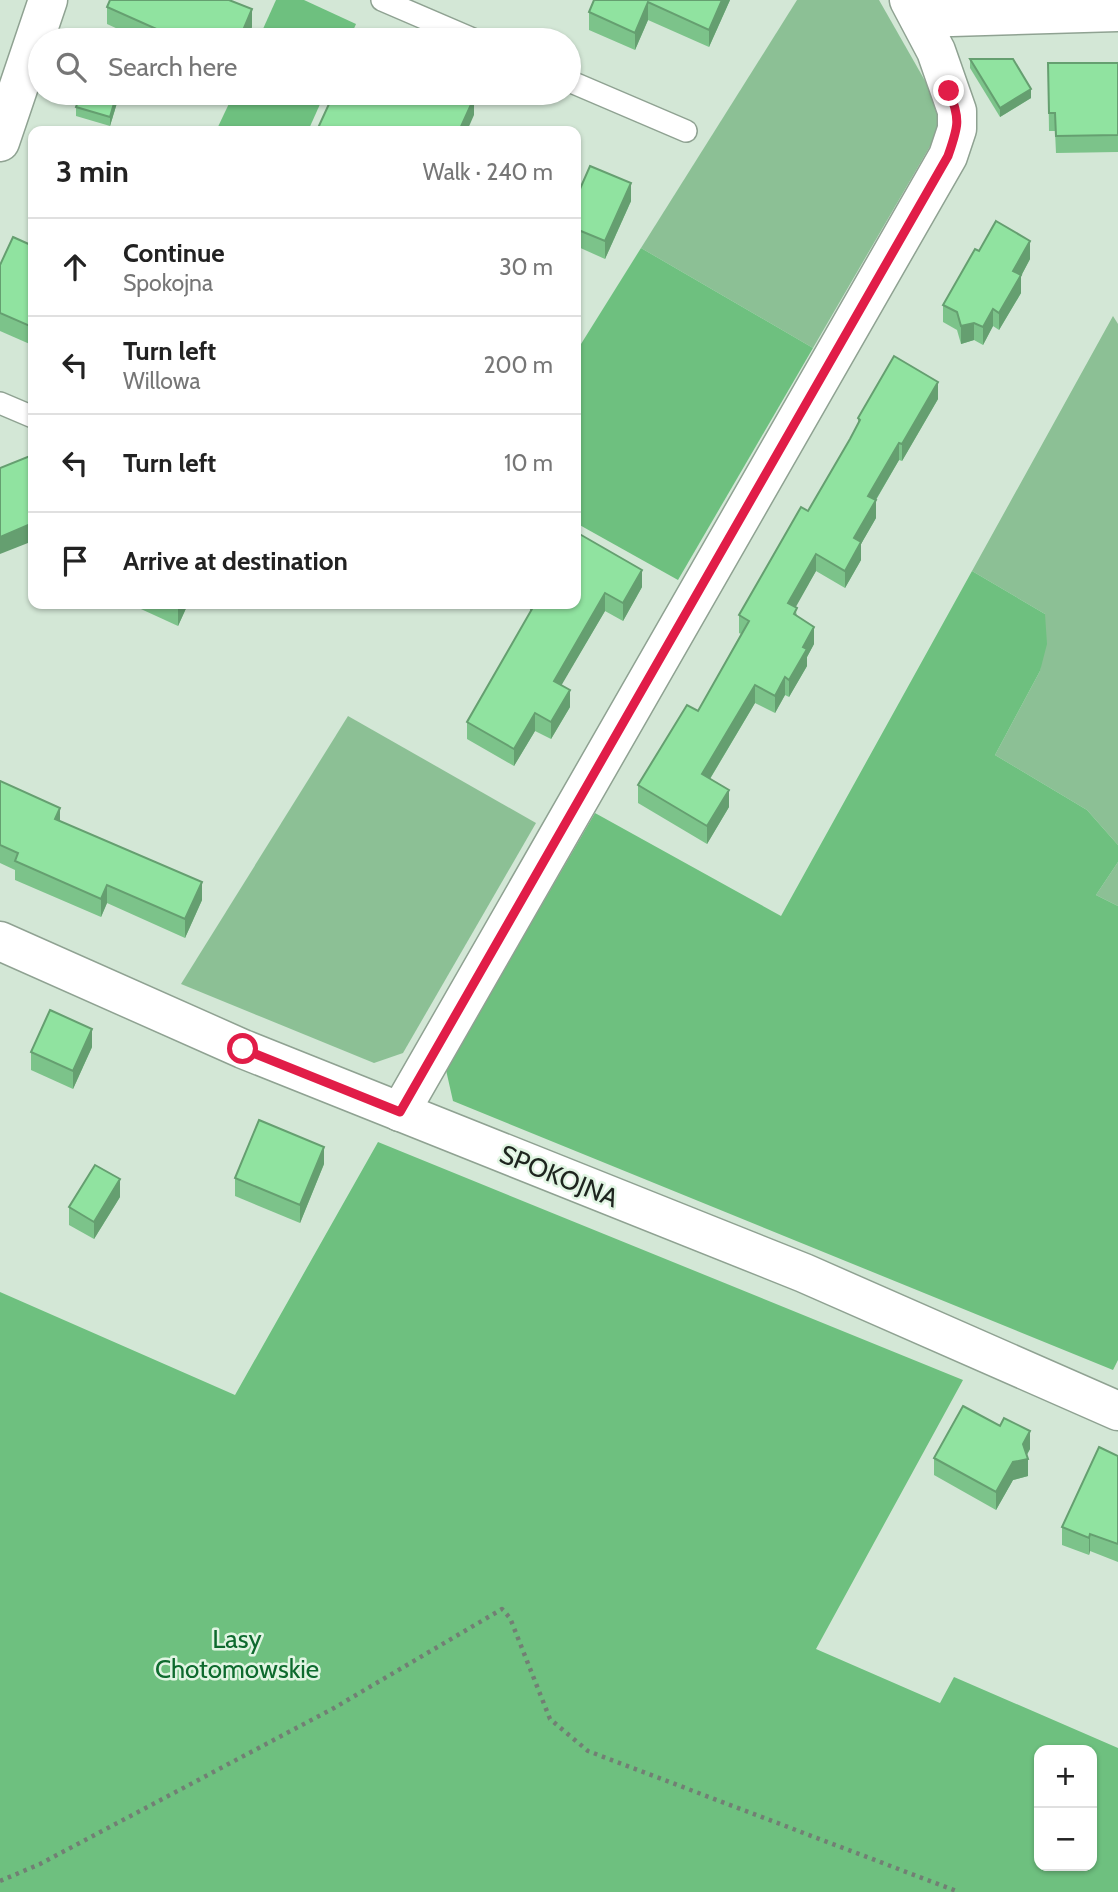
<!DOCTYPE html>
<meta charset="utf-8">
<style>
body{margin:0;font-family:Cabin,sans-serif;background:#f6f6f6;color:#222}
.controls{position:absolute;right:21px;bottom:21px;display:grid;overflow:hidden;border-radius:14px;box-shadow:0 2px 5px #0004}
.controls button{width:63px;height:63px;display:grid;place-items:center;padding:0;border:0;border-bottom:2px solid #e0e0e0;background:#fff;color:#222;font:35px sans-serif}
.stop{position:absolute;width:21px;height:21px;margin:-16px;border:5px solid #e11d48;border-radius:50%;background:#fff}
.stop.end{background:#e11d48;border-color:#fff;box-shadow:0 2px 7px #0008}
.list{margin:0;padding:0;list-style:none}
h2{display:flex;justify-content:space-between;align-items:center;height:91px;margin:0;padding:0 28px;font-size:30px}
h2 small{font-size:23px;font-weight:400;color:#767676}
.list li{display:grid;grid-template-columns:46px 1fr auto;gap:21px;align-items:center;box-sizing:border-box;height:98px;padding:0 28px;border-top:2px solid #e0e0e0}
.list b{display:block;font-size:26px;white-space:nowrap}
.list p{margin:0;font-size:23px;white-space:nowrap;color:#767676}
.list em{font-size:23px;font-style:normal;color:#767676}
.icon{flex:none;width:38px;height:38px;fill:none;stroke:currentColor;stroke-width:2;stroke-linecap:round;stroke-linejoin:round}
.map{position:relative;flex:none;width:1118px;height:1892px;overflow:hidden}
.search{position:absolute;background:#fff;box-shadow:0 2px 5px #0004;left:28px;top:28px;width:553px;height:77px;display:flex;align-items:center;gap:18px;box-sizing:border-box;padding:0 24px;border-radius:38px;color:#767676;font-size:26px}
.panel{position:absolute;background:#fff;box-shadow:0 2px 5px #0004;left:28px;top:126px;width:553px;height:483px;border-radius:14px}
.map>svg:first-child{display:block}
.green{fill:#8cc095}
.forest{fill:#6ec07f;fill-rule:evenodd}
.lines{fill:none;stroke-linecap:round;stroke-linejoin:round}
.service-casing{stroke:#8fa292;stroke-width:24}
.minor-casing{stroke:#8fa292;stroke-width:41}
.path{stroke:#727f74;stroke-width:4.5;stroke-dasharray:3.5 5;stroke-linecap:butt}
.service{stroke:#fff;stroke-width:21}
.minor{stroke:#fff;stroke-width:38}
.wall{fill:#7cc38a}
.shaded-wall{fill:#659f70}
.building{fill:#90e3a0;stroke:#659f70;stroke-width:2}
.route{stroke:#e11d48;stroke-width:9}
.labels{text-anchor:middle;stroke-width:5;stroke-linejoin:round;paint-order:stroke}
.street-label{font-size:26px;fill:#1e251f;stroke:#e1f5e3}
.park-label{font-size:26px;fill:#0e6a2e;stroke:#e1f5e3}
</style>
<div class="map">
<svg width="1118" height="1892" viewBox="0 0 1118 1892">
<rect width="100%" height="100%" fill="#d3e7d6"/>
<!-- green -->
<g class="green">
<path d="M797 0H879L940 107V129L813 348 641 248Z"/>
<path d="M1113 316 1118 324V845L1087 810 995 755 1040 671 1045 614 972 571Z"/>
<path d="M348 716 536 823 403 1053 374 1063 181 984Z"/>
<path d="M1118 862V906L1096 895Z"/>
</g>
<!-- forest -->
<g class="forest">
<path d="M276 0H304L356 24 349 40H258Z"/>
<path d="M234 93H325L308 131H216Z"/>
<path d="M641 248 813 348 678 580 576 523V352Z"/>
<path d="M972 571 1045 614 1047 644 1040 671 995 755 1087 810 1118 845V862L1096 895 1118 906V1360L1113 1370 453 1101 446 1070 595 813 781 916Z"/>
<path d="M378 1142 963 1380 816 1649 940 1703 954 1677 1118 1748V1892H0V1292L235 1395ZM1039 1750H1092V1866H1039Z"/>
</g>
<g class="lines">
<defs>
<g id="service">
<path d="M382 0 475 40"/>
<path d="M569 81 686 131"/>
<path d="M0 403 33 417"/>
</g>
<g id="minor">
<path d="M919 18 1118 12"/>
<path d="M0 142 48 0"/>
<path d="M0 941 243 1049 804 1273 1118 1411"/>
<path d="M400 1112 948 156 957 129V111L936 51 909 0"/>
</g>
</defs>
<!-- service casing -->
<use href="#service" class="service-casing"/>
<!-- minor casing -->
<use href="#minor" class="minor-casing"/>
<!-- path -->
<path class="path" d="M0 1881 40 1864 334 1708 502 1609 510 1618 550 1719 588 1751 959 1892"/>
<!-- service -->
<use href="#service" class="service"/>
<!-- minor -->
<use href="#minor" class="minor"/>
</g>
<!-- wall -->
<g class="wall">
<path d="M594 0H730L709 47 648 20 635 50 589 30V12Z"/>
<path d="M107 7 252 27 246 40H142L107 24Z"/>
<path d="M970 59 1031 98 1000 117 970 68Z"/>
<path d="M1048 63H1118V152L1056 153 1055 131H1049Z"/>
<path d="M81 93H120L110 126 76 116V107Z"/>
<path d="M576 198 631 201 605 259 576 246Z"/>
<path d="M33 246 32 345 0 331V265Z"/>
<path d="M979 251 1030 259 1021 276V293L999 330 993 326 983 345 974 340 961 344 957 330 943 322V305Z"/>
<path d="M938 399 902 461 899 460 876 500V518L861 544V560L845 588 816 571 795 607 797 616 814 644 807 657V666L789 697 785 695 775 713 755 703 710 779 729 807 707 844 638 803V785L698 711 741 634 739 633V615L808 511 850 439 858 425V418Z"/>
<path d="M576 532 642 587 623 621 605 611 561 685 570 707 551 739 535 731 514 766 467 739V722L530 613V608Z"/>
<path d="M130 604H188L178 626Z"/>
<path d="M0 781 60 821 202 900 185 938 107 903 101 917 15 880V870L0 863Z"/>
<path d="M92 1047 73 1089 31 1070V1052Z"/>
<path d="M324 1164 300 1223 235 1196V1178Z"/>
<path d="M120 1197 94 1239 69 1225V1207Z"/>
<path d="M1030 1449 1027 1455 1028 1476 1013 1480 996 1510 934 1475V1458Z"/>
<path d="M1118 1456V1562L1090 1551 1089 1555 1062 1545V1527Z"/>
</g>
<!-- shaded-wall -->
<g class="shaded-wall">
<path d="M722 0H730L709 47V30Z"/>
<path d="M648 2V20L635 50V33Z"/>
<path d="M252 9V27L246 40H239Z"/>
<path d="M1031 89V98L1000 117V108Z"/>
<path d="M117 93H120L110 126V117Z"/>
<path d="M474 98V115L467 131H459Z"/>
<path d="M631 183V201L605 259V241Z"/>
<path d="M1030 241V259L1021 276V293L999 330V313L1013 271Z"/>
<path d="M993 309V326L983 345V327Z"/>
<path d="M974 323V340L961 344V326Z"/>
<path d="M33 324V342L32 345V327Z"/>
<path d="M938 382V399L902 461V444Z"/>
<path d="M899 443V460L868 513V496Z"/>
<path d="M876 500V518L861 544V560L845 588V571L854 538Z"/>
<path d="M33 509V541L0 554V537L29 511Z"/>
<path d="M816 554V571L788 621V603Z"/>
<path d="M642 570V587L623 621V603Z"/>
<path d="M605 593V611L554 698V681Z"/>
<path d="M178 604H188L178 626Z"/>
<path d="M814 627V644L807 657V666L789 697V680L803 647Z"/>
<path d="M785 677V695L775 713V696Z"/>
<path d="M755 685V703L702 792V774Z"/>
<path d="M570 690V707L551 739V722Z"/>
<path d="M535 713V731L514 766V749Z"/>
<path d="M729 790V807L707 844V826Z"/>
<path d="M60 808V826L55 819Z"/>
<path d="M202 882V900L185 938V919Z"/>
<path d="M107 885V903L101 917V899Z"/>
<path d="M92 1029V1047L73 1089V1071Z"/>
<path d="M324 1147V1164L300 1223V1205Z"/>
<path d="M120 1179V1197L94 1239V1222Z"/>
<path d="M1030 1431V1449L1024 1459H1028V1476L1013 1480 996 1510V1492Z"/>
<path d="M1090 1534V1551L1089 1555V1538Z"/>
</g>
<!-- building -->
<g class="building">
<path d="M110 0H229L252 9 239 40H181L107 7Z"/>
<path d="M594 0H722L709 30 648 2 635 33 589 12Z"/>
<path d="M970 59H1013L1031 89 1000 108Z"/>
<path d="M1048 63H1118V135L1056 136 1055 113H1049Z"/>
<path d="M81 93H117L110 117 76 107Z"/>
<path d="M334 93 339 95 340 93H462L474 98 459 131 367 130 366 131H326L318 128Z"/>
<path d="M590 166 631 183 605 241 576 229V198Z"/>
<path d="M996 221 1030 241 1013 271 1021 275 999 313 993 309 983 327 974 323 961 326 957 312 943 305 975 249 979 251Z"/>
<path d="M13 237 33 246V324L32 327 0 313V265Z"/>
<path d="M894 356 938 382 902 444 899 443 868 496 876 500 854 538 861 542 845 571 816 554 788 603 797 608 794 614 814 627 803 647 807 649 789 680 785 677 775 696 755 685 702 774 729 790 707 826 638 785 687 705 698 711 749 621 739 615 801 507 808 511 850 439 860 420 858 418Z"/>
<path d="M30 456 33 463V509L29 511 33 523 0 537V468Z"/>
<path d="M576 532 642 570 623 603 605 593 554 681 570 690 551 722 535 713 514 749 467 722 532 609 530 608 532 604H576Z"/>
<path d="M0 781 60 808 55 819 202 882 185 919 107 885 101 899 15 861 18 853 0 845Z"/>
<path d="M50 1010 92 1029 73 1071 31 1052Z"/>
<path d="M259 1120 324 1147 300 1205 235 1178Z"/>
<path d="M95 1165 120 1179 94 1222 69 1207Z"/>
<path d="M963 1406 1000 1426 1004 1418 1030 1431 1023 1444 1028 1459 1013 1462 996 1492 934 1458Z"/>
<path d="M1099 1447 1118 1456V1544L1090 1534 1089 1538 1062 1527Z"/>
</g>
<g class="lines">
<!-- route -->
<path class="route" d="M243 1049 400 1112 948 156C958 127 961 120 949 91"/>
</g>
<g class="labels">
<!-- street labels -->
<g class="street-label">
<text transform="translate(559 1176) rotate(22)" y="9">SPOKOJNA</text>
</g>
<!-- park labels -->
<g class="park-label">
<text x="237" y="1648">Lasy<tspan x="237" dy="30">Chotomowskie</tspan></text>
</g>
</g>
</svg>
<div class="controls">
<button>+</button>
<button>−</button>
</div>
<div class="stop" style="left:243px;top:1049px"></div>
<div class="stop end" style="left:949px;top:91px"></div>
<div class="search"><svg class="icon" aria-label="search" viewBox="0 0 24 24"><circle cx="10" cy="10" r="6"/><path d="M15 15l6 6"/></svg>Search here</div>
<section class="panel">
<h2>3 min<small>Walk · 240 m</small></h2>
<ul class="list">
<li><svg class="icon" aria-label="ahead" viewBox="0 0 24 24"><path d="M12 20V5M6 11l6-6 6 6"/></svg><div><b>Continue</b><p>Spokojna</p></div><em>30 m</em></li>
<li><svg class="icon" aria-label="left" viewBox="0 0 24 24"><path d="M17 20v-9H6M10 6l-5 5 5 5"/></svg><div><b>Turn left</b><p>Willowa</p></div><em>200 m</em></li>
<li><svg class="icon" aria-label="left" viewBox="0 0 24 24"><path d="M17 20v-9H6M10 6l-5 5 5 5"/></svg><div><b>Turn left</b></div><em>10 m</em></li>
<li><svg class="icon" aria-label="arrive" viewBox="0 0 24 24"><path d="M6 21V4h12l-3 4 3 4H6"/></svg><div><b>Arrive at destination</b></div></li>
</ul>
</section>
</div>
